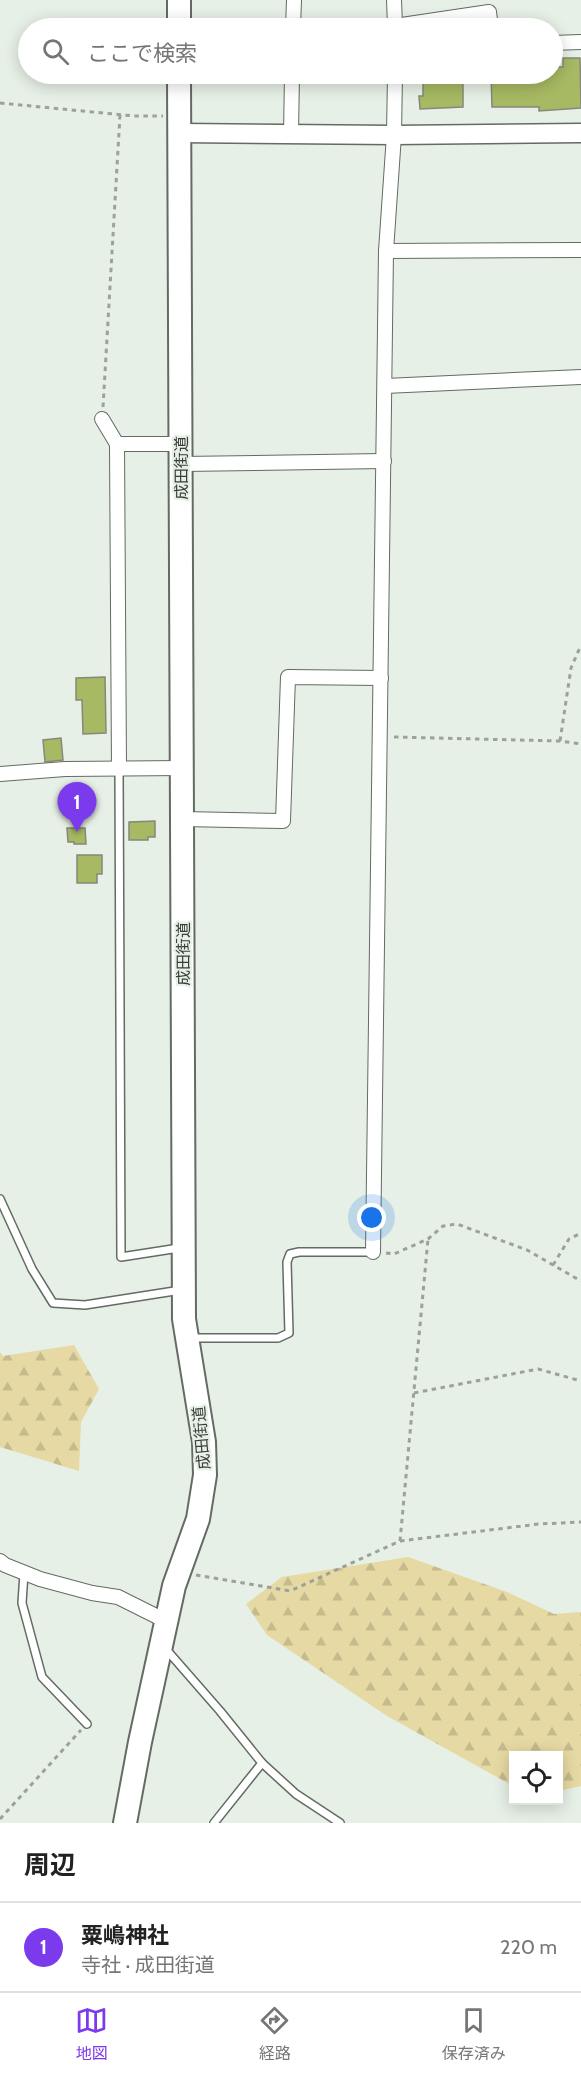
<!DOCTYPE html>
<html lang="ja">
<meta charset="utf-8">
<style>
body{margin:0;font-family:Cabin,"Noto Sans JP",sans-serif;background:#f6f6f6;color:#222}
.controls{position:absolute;right:18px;bottom:18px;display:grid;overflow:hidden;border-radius:0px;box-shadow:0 3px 15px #0003}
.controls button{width:54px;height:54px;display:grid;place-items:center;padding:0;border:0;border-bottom:2px solid #e0e0e0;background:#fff;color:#222;font:30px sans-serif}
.you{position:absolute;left:372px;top:1218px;width:21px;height:21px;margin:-15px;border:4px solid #fff;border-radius:50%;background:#1a73e8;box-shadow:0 0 0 9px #1a73e833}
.badge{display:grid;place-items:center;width:39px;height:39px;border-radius:50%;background:#7c3aed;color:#fff;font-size:20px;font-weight:700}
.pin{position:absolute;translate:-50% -50px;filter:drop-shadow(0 2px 3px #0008)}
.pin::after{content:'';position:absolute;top:32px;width:21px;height:18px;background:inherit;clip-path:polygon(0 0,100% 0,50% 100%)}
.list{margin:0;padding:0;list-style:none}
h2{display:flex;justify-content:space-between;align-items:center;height:78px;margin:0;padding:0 24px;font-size:26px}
h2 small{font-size:20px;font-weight:400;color:#767676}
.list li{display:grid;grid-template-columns:39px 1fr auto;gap:18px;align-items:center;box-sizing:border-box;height:90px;padding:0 24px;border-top:2px solid #e0e0e0}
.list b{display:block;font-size:22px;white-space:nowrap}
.list p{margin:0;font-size:20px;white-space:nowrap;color:#767676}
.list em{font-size:20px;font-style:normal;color:#767676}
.icon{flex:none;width:33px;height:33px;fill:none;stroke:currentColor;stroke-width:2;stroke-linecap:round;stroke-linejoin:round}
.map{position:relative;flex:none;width:581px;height:1823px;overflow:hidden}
.search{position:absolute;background:#fff;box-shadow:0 3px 15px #0003;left:18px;right:18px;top:18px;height:66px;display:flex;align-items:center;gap:15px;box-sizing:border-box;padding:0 21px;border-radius:33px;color:#767676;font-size:22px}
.sheet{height:168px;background:#fff}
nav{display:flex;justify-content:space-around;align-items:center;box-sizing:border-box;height:84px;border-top:2px solid #e0e0e0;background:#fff;font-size:16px;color:#767676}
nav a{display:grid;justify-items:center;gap:3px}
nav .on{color:#7c3aed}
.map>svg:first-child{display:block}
.forest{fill:url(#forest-firs)}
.building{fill:#a7b962;stroke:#85887d;stroke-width:1.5}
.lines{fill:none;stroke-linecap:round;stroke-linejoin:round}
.service-casing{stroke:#636b62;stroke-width:10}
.minor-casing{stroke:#636b62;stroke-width:16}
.tertiary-casing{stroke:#636b62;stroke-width:21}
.trunk-casing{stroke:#636b62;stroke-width:26}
.path{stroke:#9ba29a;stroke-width:3;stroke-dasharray:4.5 4.5;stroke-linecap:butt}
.service{stroke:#fff;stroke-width:7}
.minor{stroke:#fff;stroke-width:14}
.tertiary{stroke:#fff;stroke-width:18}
.trunk{stroke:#fff;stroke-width:22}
.labels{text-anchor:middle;stroke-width:4.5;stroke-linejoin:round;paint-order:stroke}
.street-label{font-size:16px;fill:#3a3e3a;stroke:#e7f0e6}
</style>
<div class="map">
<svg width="581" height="1823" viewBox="0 0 581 1823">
<defs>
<pattern id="forest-firs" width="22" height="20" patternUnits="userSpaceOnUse" patternTransform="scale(1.5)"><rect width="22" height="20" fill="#e6d9a3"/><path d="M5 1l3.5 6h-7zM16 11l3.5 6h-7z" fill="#c6bb8d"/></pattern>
</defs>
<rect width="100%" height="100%" fill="#e7f0e6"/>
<!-- forest -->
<g class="forest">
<path d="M74 1345 99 1389 81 1422 79 1471 0 1447V1352L3 1356Z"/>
<path d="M408 1557 507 1592 554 1614 581 1612V1786L559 1791 558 1756H514L513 1786 387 1716 267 1635 246 1604 282 1577Z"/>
</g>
<!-- building -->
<g class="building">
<path d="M563 58H580L581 108 539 111V107H492L491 74H552V67H563Z"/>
<path d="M446 74H463V107L420 109 419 96H423V76H446Z"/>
<path d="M105 677 106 733 83 734 82 700H76V678Z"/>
<path d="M61 738 63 760 45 762 43 740Z"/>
<path d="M155 821V837H148V840H129V822Z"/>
<path d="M67 828H85L86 844H74V842H68Z"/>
<path d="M77 855H102V874H97V883H77Z"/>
</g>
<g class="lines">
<defs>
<g id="service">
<path d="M119 769 121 1257 179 1248"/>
<path d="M0 1199 32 1269 53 1303 85 1305 181 1290"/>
<path d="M191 1338H278L289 1333 287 1262 290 1254 299 1252H373"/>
<path d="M24 1573 22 1603 42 1677 87 1724"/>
<path d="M165 1648 220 1711 262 1763 296 1794 340 1823"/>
<path d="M214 1823 262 1763"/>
</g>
<g id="minor">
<path d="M394 0 395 26"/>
<path d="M293 28 294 0"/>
<path d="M395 28V26L489 12 491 28"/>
<path d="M552 43 581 42"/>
<path d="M291 134 292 74"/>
<path d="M386 251 581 250"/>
<path d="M385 386 581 377"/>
<path d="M102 419 117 444H181"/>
<path d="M117 444 119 769"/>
<path d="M181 464 384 461"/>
<path d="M0 774 65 769 183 768"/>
<path d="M182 819 283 821 288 677 381 678"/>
<path d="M373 1252 386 251 394 135 395 74"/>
<path d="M0 1561 5 1565 40 1579 92 1593 118 1597 166 1621"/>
</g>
<path id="tertiary" d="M180 133 394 135 581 133"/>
<g id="trunk">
<path d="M179 28V0"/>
<path d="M125 1823 140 1742 174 1586 198 1519 205 1475 204 1442 184 1319 179 74"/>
</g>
</defs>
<!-- service casing -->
<use href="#service" class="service-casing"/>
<!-- minor casing -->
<use href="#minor" class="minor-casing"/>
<!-- tertiary casing -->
<use href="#tertiary" class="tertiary-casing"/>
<!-- trunk casing -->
<use href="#trunk" class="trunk-casing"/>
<!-- path -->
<g class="path">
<path d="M0 103 134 116H163"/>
<path d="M103 407 120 115"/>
<path d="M394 737 560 741 581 744"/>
<path d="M560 741 571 668 581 645"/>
<path d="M76 783 77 824"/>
<path d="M386 1253 394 1254 428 1239 443 1226 457 1224 527 1250 581 1281"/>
<path d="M553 1265 569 1239 581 1233"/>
<path d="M414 1393 538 1369 581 1381"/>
<path d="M400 1541 539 1524 581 1522"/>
<path d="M196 1575 290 1591 400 1541 428 1239"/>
<path d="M0 1819 81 1730"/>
</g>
<!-- service -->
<use href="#service" class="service"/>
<!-- minor -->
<use href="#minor" class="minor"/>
<!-- tertiary -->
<use href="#tertiary" class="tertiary"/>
<!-- trunk -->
<use href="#trunk" class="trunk"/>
</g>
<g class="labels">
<!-- street labels -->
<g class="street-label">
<text transform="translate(181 468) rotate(-90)" y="6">成田街道</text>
<text transform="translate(183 954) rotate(-90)" y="6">成田街道</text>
<text transform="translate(201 1438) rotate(-95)" y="6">成田街道</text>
</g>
</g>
</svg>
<div class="controls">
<button><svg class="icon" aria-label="locate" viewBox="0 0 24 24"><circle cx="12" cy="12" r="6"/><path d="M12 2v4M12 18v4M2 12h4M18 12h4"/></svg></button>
</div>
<div class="you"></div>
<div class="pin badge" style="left:77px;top:832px">1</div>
<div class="search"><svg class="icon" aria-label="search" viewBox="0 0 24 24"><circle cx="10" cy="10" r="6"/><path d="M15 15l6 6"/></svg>ここで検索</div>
</div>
<section class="sheet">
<h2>周辺<small></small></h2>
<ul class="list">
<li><span class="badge">1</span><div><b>粟嶋神社</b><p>寺社 · 成田街道</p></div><em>220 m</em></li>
</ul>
</section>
<nav>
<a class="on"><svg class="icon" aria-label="map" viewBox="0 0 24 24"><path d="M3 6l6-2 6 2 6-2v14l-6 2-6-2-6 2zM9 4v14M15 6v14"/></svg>地図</a>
<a><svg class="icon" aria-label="directions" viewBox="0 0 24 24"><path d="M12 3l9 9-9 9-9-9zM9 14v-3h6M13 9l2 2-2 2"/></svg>経路</a>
<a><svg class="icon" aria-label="saved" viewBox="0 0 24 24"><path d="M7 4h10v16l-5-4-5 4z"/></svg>保存済み</a>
</nav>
